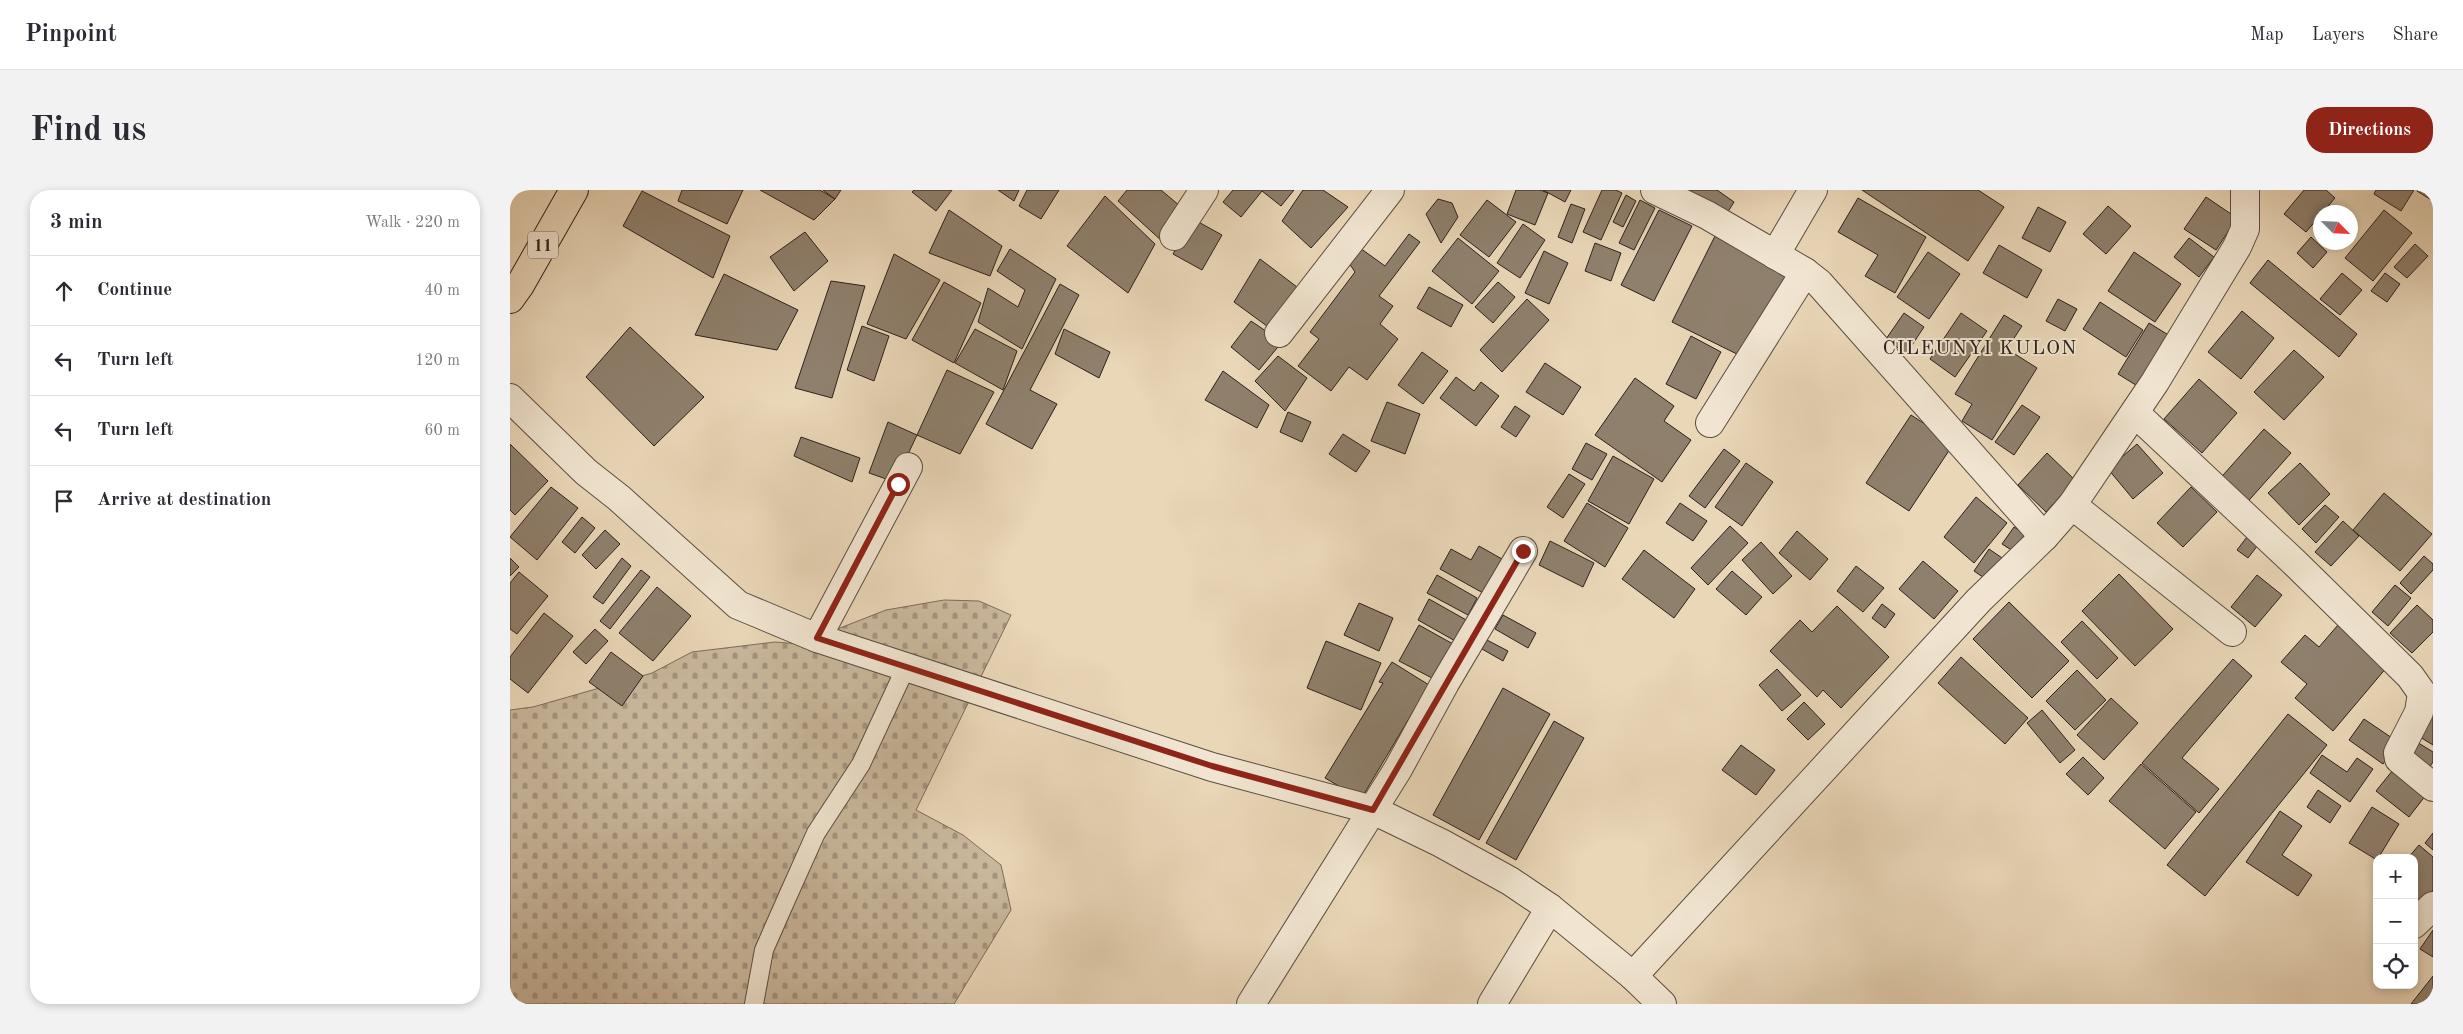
<!DOCTYPE html>
<meta charset="utf-8">
<style>
body{margin:0;font-family:"Old Standard TT",serif;background:#f2f2f3;color:#2b2b33}
.controls{position:absolute;right:15px;bottom:15px;display:grid;overflow:hidden;border-radius:10px;box-shadow:0 2px 8px #0003}
.controls button{width:45px;height:45px;display:grid;place-items:center;padding:0;border:0;border-bottom:1px solid #e1e1e2;background:#fff;color:#2b2b33;font:25px sans-serif}
.compass{position:absolute;left:1803px;top:15px;width:45px;height:45px;border-radius:50%;background:#fff;box-shadow:0 2px 8px #0003;rotate:114deg}
.stop{position:absolute;width:15px;height:15px;margin:-11px;border:4px solid #8f2418;border-radius:50%;background:#fff}
.stop.end{background:#8f2418;border-color:#fff;box-shadow:0 1px 5px #0008}
.list{margin:0;padding:0;list-style:none}
h2{display:flex;justify-content:space-between;align-items:center;height:65px;margin:0;padding:0 20px;font-size:21px}
h2 small{font-size:16px;font-weight:400;color:#7c7c81}
.list li{display:grid;grid-template-columns:32px 1fr auto;gap:15px;align-items:center;box-sizing:border-box;height:70px;padding:0 20px;border-top:1px solid #e1e1e2}
.list b{display:block;font-size:19px;white-space:nowrap}
.list em{font-size:16px;font-style:normal;color:#7c7c81}
.icon{flex:none;width:28px;height:28px;fill:none;stroke:currentColor;stroke-width:2;stroke-linecap:round;stroke-linejoin:round}
.map{position:relative;flex:none;width:1923px;height:814px;overflow:hidden;border-radius:20px}
header{display:flex;align-items:center;gap:30px;box-sizing:border-box;height:70px;padding:0 25px;background:#fff;border-bottom:1px solid #e1e1e2}
header strong{font-size:24px}
nav{display:flex;gap:28px;margin-inline-start:auto;font-size:18px}
.intro{display:flex;align-items:center;justify-content:space-between;box-sizing:border-box;height:120px;padding:0 30px}
h1{margin:0;font-size:35px}
.button{padding:12px 22px;border-radius:20px;background:#8f2418;color:#fff;font-size:18px;font-weight:700}
main{display:flex;gap:30px;padding:0 30px}
aside{flex:1;background:#fff;border-radius:20px;box-shadow:0 2px 8px #0003}
.map>svg:first-child{display:block}
.cemetery{fill:url(#cemetery-stones);stroke:#7c6c5c}
.building{fill:#8f806d;stroke:#2d211c}
.lines{fill:none;stroke-linecap:round;stroke-linejoin:round}
.service-casing{stroke:#5c4e43;stroke-width:20}
.minor-casing{stroke:#5c4e43;stroke-width:30}
.trunk-casing{stroke:#2d211c;stroke-width:30}
.service{stroke:#f1e5d1;stroke-width:18}
.minor{stroke:#f1e5d1;stroke-width:28}
.trunk{stroke:#ead7b8;stroke-width:28}
.route{stroke:#8f2418;stroke-width:6}
.labels{text-anchor:middle;stroke-width:4;stroke-linejoin:round;paint-order:stroke}
.shield{fill:#f1e5d1;stroke:#685c52;stroke-width:1}
.shield-label{font-size:16px;font-weight:bold;fill:#2d211c}
.quarter-label{font-size:20px;letter-spacing:1px;fill:#2d211c;stroke:#f1e5d1}
</style>
<header>
<strong>Pinpoint</strong>
<nav><a>Map</a><a>Layers</a><a>Share</a></nav>
</header>
<div class="intro"><h1>Find us</h1><a class="button">Directions</a></div>
<main>
<aside>
<h2>3 min<small>Walk · 220 m</small></h2>
<ul class="list">
<li><svg class="icon" aria-label="ahead" viewBox="0 0 24 24"><path d="M12 20V5M6 11l6-6 6 6"/></svg><div><b>Continue</b></div><em>40 m</em></li>
<li><svg class="icon" aria-label="left" viewBox="0 0 24 24"><path d="M17 20v-9H6M10 6l-5 5 5 5"/></svg><div><b>Turn left</b></div><em>120 m</em></li>
<li><svg class="icon" aria-label="left" viewBox="0 0 24 24"><path d="M17 20v-9H6M10 6l-5 5 5 5"/></svg><div><b>Turn left</b></div><em>60 m</em></li>
<li><svg class="icon" aria-label="arrive" viewBox="0 0 24 24"><path d="M6 21V4h12l-3 4 3 4H6"/></svg><div><b>Arrive at destination</b></div></li>
</ul>
</aside>
<div class="map">
<svg width="1923" height="814" viewBox="0 0 1923 814">
<defs>
<pattern id="cemetery-stones" width="16" height="16" patternUnits="userSpaceOnUse" patternTransform="scale(1.25)"><rect width="16" height="16" fill="#cab89d"/><path d="M2 7V4a2 2 0 0 1 4 0v3zM10 15v-3a2 2 0 0 1 4 0v3z" fill="#a4957f"/></pattern>
</defs>
<rect width="100%" height="100%" fill="#ead7b8"/>
<filter id="stains"><feTurbulence type="fractalNoise" baseFrequency=".004" numOctaves="4"/><feColorMatrix values="0 0 0 0 .2 0 0 0 0 .09 0 0 0 0 .02 0 0 0 .5 -.17"/></filter>
<radialGradient id="worn" r=".72"><stop offset=".6" stop-color="#630" stop-opacity="0"/><stop offset="1" stop-color="#630" stop-opacity=".3"/></radialGradient>
<!-- cemetery -->
<path class="cemetery" d="M434 410 469 411 501 425 406 620 453 645 491 675 501 720 444 814H0V520L23 517 142 483 182 462 265 452 289 454 376 420Z"/>
<!-- building -->
<g class="building">
<path d="M172 0H233L217 34 168 11Z"/>
<path d="M250 0H310L325 9 304 30Z"/>
<path d="M313 0H331L325 9Z"/>
<path d="M404 0H442L426 21 402 2Z"/>
<path d="M488 0H509L504 11Z"/>
<path d="M517 0H549L531 29 509 16Z"/>
<path d="M617 0H651L670 16 653 52 608 11Z"/>
<path d="M723 0H784L771 16 752 1 731 27 713 12Z"/>
<path d="M793 0H813L838 17 801 58 772 31Z"/>
<path d="M1006 0H1030L1038 3 1025 35 997 24Z"/>
<path d="M1033 0H1061L1055 12Z"/>
<path d="M1092 0H1106L1112 3 1091 50 1073 42Z"/>
<path d="M1181 0H1207L1224 12 1216 25 1180 2Z"/>
<path d="M1352 0H1468L1494 17 1458 71Z"/>
<path d="M1794 0H1816L1825 8 1796 42 1774 24Z"/>
<path d="M1866 0H1904L1891 21 1864 4Z"/>
<path d="M1923 0V11L1907 1V0Z"/>
<path d="M132 1 220 46 203 88 113 36Z"/>
<path d="M1116 5 1126 11 1113 37 1103 32Z"/>
<path d="M595 6 645 54 618 103 557 56Z"/>
<path d="M1696 7 1727 28 1706 60 1674 39Z"/>
<path d="M1348 8 1416 47 1385 103 1355 86 1368 65 1328 42Z"/>
<path d="M928 9 942 13 948 27 931 53 916 24Z"/>
<path d="M977 10 1006 32 979 67 950 45Z"/>
<path d="M1130 10 1145 18 1124 60 1109 53Z"/>
<path d="M1061 14 1075 19 1062 53 1048 47Z"/>
<path d="M1598 16 1621 36 1596 64 1573 44Z"/>
<path d="M1528 17 1556 32 1540 62 1512 48Z"/>
<path d="M439 20 492 56 480 86 419 63Z"/>
<path d="M1149 20 1182 36 1144 111 1111 95Z"/>
<path d="M1874 20 1902 43 1863 91 1835 68Z"/>
<path d="M683 29 712 45 692 80 663 64Z"/>
<path d="M1013 34 1035 50 1010 88 987 73Z"/>
<path d="M295 42 318 71 284 101 260 67Z"/>
<path d="M899 44 910 52 869 106 883 116 870 134 888 149 857 190 839 177 821 201 788 176 809 149 800 142 845 82 839 73 850 58 875 76Z"/>
<path d="M1205 46 1280 84 1237 169 1162 132Z"/>
<path d="M1801 47 1817 62 1803 78 1787 63Z"/>
<path d="M948 48 989 81 962 114 922 81Z"/>
<path d="M1679 48 1704 67 1689 87 1664 67Z"/>
<path d="M1085 53 1111 63 1101 91 1075 81Z"/>
<path d="M1905 54 1918 66 1897 88 1884 77Z"/>
<path d="M1489 55 1532 80 1517 108 1473 83Z"/>
<path d="M500 59 546 89 512 159 468 132 478 98 508 117 515 100 487 81Z"/>
<path d="M1034 61 1058 73 1039 114 1015 103Z"/>
<path d="M1418 62 1450 84 1419 129 1387 107Z"/>
<path d="M1624 62 1671 94 1645 132 1598 101Z"/>
<path d="M384 64 430 90 396 149 357 134Z"/>
<path d="M750 69 791 100 761 139 724 112Z"/>
<path d="M1758 70 1847 144 1829 167 1740 93Z"/>
<path d="M1832 83 1852 100 1830 125 1810 109Z"/>
<path d="M1875 83 1890 94 1877 112 1861 101Z"/>
<path d="M214 84 288 120 267 160 185 145Z"/>
<path d="M321 91 355 96 322 208 285 198Z"/>
<path d="M434 92 471 113 444 173 402 150Z"/>
<path d="M988 92 1005 107 983 133 965 117Z"/>
<path d="M550 94 569 105 520 200 547 214 522 259 476 234Z"/>
<path d="M919 97 953 115 941 137 907 118Z"/>
<path d="M1017 109 1039 130 992 182 970 160Z"/>
<path d="M1548 109 1567 119 1555 141 1536 131Z"/>
<path d="M1590 112 1633 140 1616 167 1573 139Z"/>
<path d="M1732 121 1764 148 1731 189 1698 162Z"/>
<path d="M1394 123 1414 137 1396 164 1376 149Z"/>
<path d="M1451 123 1477 141 1445 187 1420 169Z"/>
<path d="M1494 125 1512 136 1497 159 1527 178 1482 250 1452 231 1462 214 1445 204Z"/>
<path d="M741 131 772 152 749 180 721 157Z"/>
<path d="M1639 133 1660 146 1629 197 1608 184Z"/>
<path d="M352 136 379 146 364 191 337 180Z"/>
<path d="M120 137 194 207 144 256 76 187Z"/>
<path d="M465 139 507 161 493 200 445 173Z"/>
<path d="M554 139 600 162 589 188 545 164Z"/>
<path d="M1181 146 1211 162 1186 209 1156 194Z"/>
<path d="M1784 160 1814 187 1774 230 1744 202Z"/>
<path d="M912 162 938 181 913 214 888 195Z"/>
<path d="M768 166 797 188 775 221 745 191Z"/>
<path d="M1035 173 1071 197 1053 225 1016 202Z"/>
<path d="M437 180 484 202 450 264 407 245Z"/>
<path d="M713 181 759 215 747 238 695 210Z"/>
<path d="M946 187 964 201 971 192 989 206 966 236 930 208Z"/>
<path d="M1125 188 1164 216 1154 231 1181 250 1152 292 1085 245Z"/>
<path d="M1689 189 1727 223 1692 263 1654 229Z"/>
<path d="M877 212 910 224 895 264 861 251Z"/>
<path d="M1512 215 1530 227 1504 265 1485 252Z"/>
<path d="M1005 216 1020 226 1006 247 991 237Z"/>
<path d="M778 222 801 232 792 252 770 242Z"/>
<path d="M1401 225 1444 253 1399 321 1356 293Z"/>
<path d="M378 232 407 245 385 292 359 283Z"/>
<path d="M1754 239 1781 263 1733 317 1706 293Z"/>
<path d="M833 244 860 261 846 282 819 264Z"/>
<path d="M291 247 350 268 342 292 284 266Z"/>
<path d="M1076 253 1097 264 1082 290 1062 279Z"/>
<path d="M0 254 38 291 5 325 0 320Z"/>
<path d="M1627 254 1653 283 1623 309 1598 279Z"/>
<path d="M1214 259 1230 271 1195 318 1179 306Z"/>
<path d="M1537 263 1565 290 1536 322 1508 295Z"/>
<path d="M1103 266 1144 289 1119 334 1078 311Z"/>
<path d="M1236 273 1263 292 1232 336 1205 317Z"/>
<path d="M1790 273 1820 304 1789 335 1758 303Z"/>
<path d="M1059 284 1075 294 1053 328 1037 317Z"/>
<path d="M41 297 68 318 27 370 0 347Z"/>
<path d="M1681 297 1707 322 1673 357 1647 333Z"/>
<path d="M1874 303 1922 344 1890 381 1843 340Z"/>
<path d="M1466 307 1497 333 1464 373 1434 347Z"/>
<path d="M1077 313 1118 338 1095 377 1054 351Z"/>
<path d="M1170 313 1197 331 1183 351 1156 333Z"/>
<path d="M1815 315 1829 327 1806 353 1792 339Z"/>
<path d="M72 327 85 338 65 363 52 352Z"/>
<path d="M1833 331 1849 346 1821 376 1805 362Z"/>
<path d="M1220 336 1238 353 1198 395 1181 378Z"/>
<path d="M1504 337 1515 344 1503 361 1492 354Z"/>
<path d="M95 340 110 354 86 379 72 365Z"/>
<path d="M1287 341 1318 369 1300 390 1269 363Z"/>
<path d="M1740 343 1751 351 1738 368 1727 360Z"/>
<path d="M1040 351 1084 373 1073 397 1029 375Z"/>
<path d="M1251 352 1282 386 1263 404 1232 370Z"/>
<path d="M969 356 992 369 973 403 930 379 941 359 961 370Z"/>
<path d="M1479 359 1498 372 1483 394 1464 381Z"/>
<path d="M1134 360 1185 399 1164 428 1112 389Z"/>
<path d="M1914 366 1923 374V380L1901 404 1890 393Z"/>
<path d="M0 368 9 377 0 386Z"/>
<path d="M112 368 121 376 93 414 83 407Z"/>
<path d="M1413 371 1448 401 1424 429 1389 399Z"/>
<path d="M1346 376 1374 398 1353 422 1327 401Z"/>
<path d="M131 380 140 387 100 439 90 431Z"/>
<path d="M1222 381 1252 407 1236 425 1206 399Z"/>
<path d="M9 382 38 406 7 444 0 439V393Z"/>
<path d="M1609 384 1663 439 1625 476 1572 421Z"/>
<path d="M927 385 967 408 958 425 917 403Z"/>
<path d="M1747 385 1772 405 1745 437 1721 417Z"/>
<path d="M1885 395 1901 408 1878 436 1862 422Z"/>
<path d="M147 397 181 426 143 471 109 443Z"/>
<path d="M919 409 958 431 947 452 908 430Z"/>
<path d="M1499 412 1559 471 1522 508 1463 449Z"/>
<path d="M849 413 883 428 869 461 834 445Z"/>
<path d="M1372 414 1385 424 1375 438 1362 428Z"/>
<path d="M1907 415 1923 430V442L1902 463 1880 443Z"/>
<path d="M1327 416 1379 467 1331 518 1313 500 1307 507 1260 461 1290 430 1302 442Z"/>
<path d="M34 423 63 446 18 503 0 489V467Z"/>
<path d="M993 425 1026 443 1018 458 985 439Z"/>
<path d="M1572 431 1608 468 1587 489 1551 452Z"/>
<path d="M909 435 943 454 924 489 889 471Z"/>
<path d="M1828 435 1877 477 1823 541 1785 508 1797 494 1771 472 1795 445 1809 457Z"/>
<path d="M85 439 98 451 76 474 63 462Z"/>
<path d="M977 450 998 461 993 471 972 459Z"/>
<path d="M816 451 871 473 851 520 797 498Z"/>
<path d="M101 462 133 486 112 516 79 492Z"/>
<path d="M1451 467 1518 528 1495 554 1428 493Z"/>
<path d="M1723 469 1742 486 1672 568 1709 599 1689 623 1632 573Z"/>
<path d="M882 472 919 495 851 609 815 588 873 493 869 492Z"/>
<path d="M1267 479 1291 505 1272 521 1249 495Z"/>
<path d="M1567 480 1596 510 1565 540 1536 511Z"/>
<path d="M993 498 1040 524 969 650 923 625Z"/>
<path d="M1601 508 1628 533 1594 570 1567 545Z"/>
<path d="M1294 512 1315 534 1298 550 1277 529Z"/>
<path d="M1923 513V555L1905 544Z"/>
<path d="M1532 520 1565 560 1550 573 1517 533Z"/>
<path d="M1778 524 1817 555 1695 706 1657 675Z"/>
<path d="M1854 529 1888 552 1873 574 1839 550Z"/>
<path d="M1044 531 1074 548 1006 670 976 653Z"/>
<path d="M1902 549 1923 562V572L1915 584 1890 569Z"/>
<path d="M1231 555 1265 580 1246 605 1212 580Z"/>
<path d="M1812 565 1837 582 1847 568 1863 579 1840 612 1800 583Z"/>
<path d="M1573 567 1594 588 1578 605 1556 584Z"/>
<path d="M1631 574 1686 622 1655 659 1599 611Z"/>
<path d="M1887 575 1919 601 1899 627 1866 601Z"/>
<path d="M1808 600 1831 616 1820 633 1797 617Z"/>
<path d="M1862 617 1889 634 1867 670 1839 653Z"/>
<path d="M1770 621 1792 636 1772 665 1802 685 1788 706 1736 672Z"/>
<path d="M1923 643V660L1915 653Z"/>
<path d="M1909 655 1923 667V700L1911 713 1904 707V668H1898Z"/>
<path d="M1923 740V767L1910 759Z"/>
<path d="M1923 786V814H1901Z"/>
</g>
<g class="lines">
<defs>
<path id="service" d="M244 814 254 760 276 710 306 643 351 574 396 477"/>
<g id="minor">
<path d="M1145 0 1197 25 1295 82 1309 93 1534 347"/>
<path d="M664 46 694 0"/>
<path d="M1265 65 1303 0"/>
<path d="M769 143 880 0"/>
<path d="M0 208 76 282 109 308 228 415 307 448 702 577 863 620 931 653 1000 691 1040 718 1123 786 1152 814"/>
<path d="M1625 223 1785 373 1900 486 1912 503 1909 522 1888 563 1889 569 1923 597"/>
<path d="M1200 233 1295 82"/>
<path d="M1562 315 1722 442"/>
<path d="M307 448 398 277"/>
<path d="M1904 734 1923 716"/>
<path d="M1123 786 1469 410 1534 347 1562 315 1645 192 1727 57 1735 39V0"/>
<path d="M741 814 888 579 935 493 1013 361"/>
<path d="M982 814 1040 718"/>
</g>
<path id="trunk" d="M0 109 10 95 64 0"/>
</defs>
<!-- service casing -->
<use href="#service" class="service-casing"/>
<!-- minor casing -->
<use href="#minor" class="minor-casing"/>
<!-- trunk casing -->
<use href="#trunk" class="trunk-casing"/>
<!-- service -->
<use href="#service" class="service"/>
<!-- minor -->
<use href="#minor" class="minor"/>
<!-- trunk -->
<use href="#trunk" class="trunk"/>
</g>
<g class="lines">
<!-- route -->
<path class="route" d="M388 294 307 448 702 576 863 620 1013 361"/>
</g>
<g class="labels">
<!-- shield labels -->
<rect class="shield" x="18" y="41.5" width="30" height="27" rx="4"/>
<g class="shield-label">
<text x="33" y="61">11</text>
</g>
<!-- quarter labels -->
<g class="quarter-label">
<text x="1470" y="164">CILEUNYI KULON</text>
</g>
</g>
<rect width="100%" height="100%" filter="url(#stains)"/>
<rect width="100%" height="100%" fill="url(#worn)"/>
</svg>
<div class="controls">
<button>+</button>
<button>−</button>
<button><svg class="icon" aria-label="locate" viewBox="0 0 24 24"><circle cx="12" cy="12" r="6"/><path d="M12 2v4M12 18v4M2 12h4M18 12h4"/></svg></button>
</div>
<svg class="compass" viewBox="-18 -18 36 36"><path d="M0-13l5 13h-10z" fill="#e53935"/><path d="M0 13l5-13h-10z" fill="#7c7c81"/></svg>
<div class="stop" style="left:388px;top:294px"></div>
<div class="stop end" style="left:1013px;top:361px"></div>
</div>
</main>
